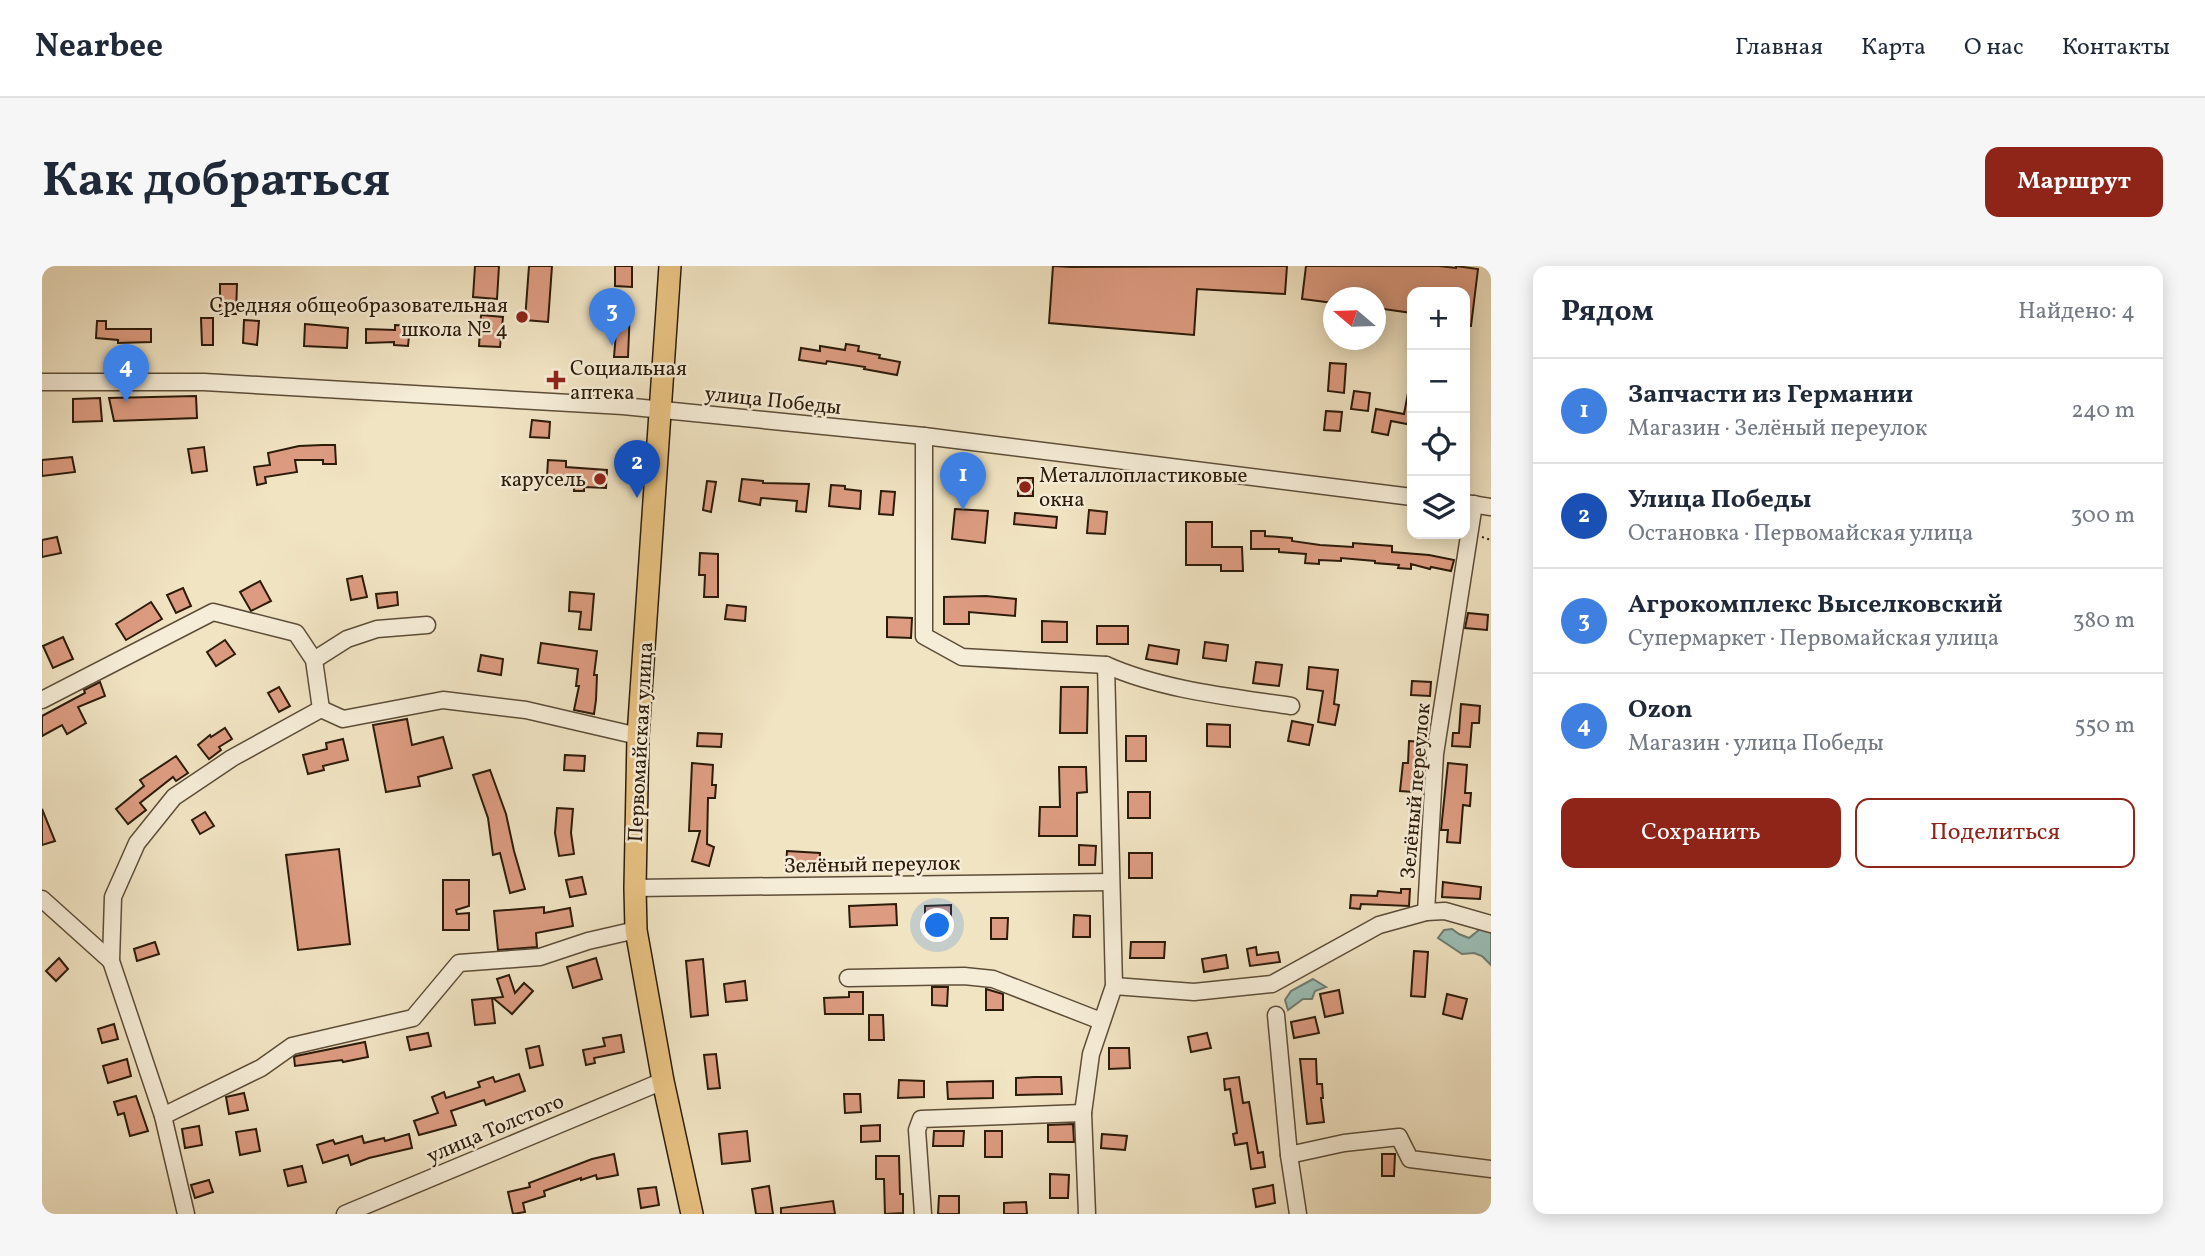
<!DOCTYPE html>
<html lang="ru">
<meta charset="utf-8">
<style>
body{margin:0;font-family:Vollkorn,serif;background:#f6f6f7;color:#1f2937}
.controls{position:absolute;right:21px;top:21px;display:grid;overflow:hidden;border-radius:14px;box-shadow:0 4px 18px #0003}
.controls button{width:63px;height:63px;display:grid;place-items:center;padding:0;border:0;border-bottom:2px solid #e0e1e3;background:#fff;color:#1f2937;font:35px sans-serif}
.compass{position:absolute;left:1281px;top:21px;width:63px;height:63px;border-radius:50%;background:#fff;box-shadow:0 4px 18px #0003;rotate:289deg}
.you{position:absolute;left:896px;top:660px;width:24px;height:24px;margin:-18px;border:5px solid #fff;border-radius:50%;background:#1a73e8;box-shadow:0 0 0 10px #1a73e833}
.badge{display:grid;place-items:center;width:46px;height:46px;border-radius:50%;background:#8f2418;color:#fff;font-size:23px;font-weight:700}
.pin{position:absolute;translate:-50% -58px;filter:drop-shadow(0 2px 4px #0008)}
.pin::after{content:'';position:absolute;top:37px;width:24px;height:21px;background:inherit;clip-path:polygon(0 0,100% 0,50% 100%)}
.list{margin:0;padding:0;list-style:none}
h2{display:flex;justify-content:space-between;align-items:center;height:91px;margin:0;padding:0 28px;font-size:30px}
h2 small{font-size:23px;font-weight:400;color:#747a83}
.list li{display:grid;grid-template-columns:46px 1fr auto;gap:21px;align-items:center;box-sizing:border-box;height:105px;padding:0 28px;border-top:2px solid #e0e1e3}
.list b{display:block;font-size:26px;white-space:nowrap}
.list p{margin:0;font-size:23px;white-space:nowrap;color:#747a83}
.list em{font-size:23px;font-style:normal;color:#747a83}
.actions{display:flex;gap:14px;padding:21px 28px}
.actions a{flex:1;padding:16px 0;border:2px solid #8f2418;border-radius:14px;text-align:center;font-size:24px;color:#8f2418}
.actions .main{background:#8f2418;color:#fff}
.icon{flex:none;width:38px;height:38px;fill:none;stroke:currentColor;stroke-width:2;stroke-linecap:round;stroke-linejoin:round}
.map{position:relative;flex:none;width:1449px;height:948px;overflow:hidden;border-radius:14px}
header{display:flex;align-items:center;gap:42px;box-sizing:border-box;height:98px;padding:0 35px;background:#fff;border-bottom:2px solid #e0e1e3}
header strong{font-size:33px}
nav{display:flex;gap:38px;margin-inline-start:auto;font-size:24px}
.intro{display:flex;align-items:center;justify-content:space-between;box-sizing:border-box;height:168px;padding:0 42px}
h1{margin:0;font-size:49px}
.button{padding:18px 32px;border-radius:14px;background:#8f2418;color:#fff;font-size:24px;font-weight:700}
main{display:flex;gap:42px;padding:0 42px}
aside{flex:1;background:#fff;border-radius:14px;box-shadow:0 4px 18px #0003}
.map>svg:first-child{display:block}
.water{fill:#9bbeb6;stroke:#6f7d71;stroke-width:2}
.building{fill:#dd9c81;stroke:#2c1b0a;stroke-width:2}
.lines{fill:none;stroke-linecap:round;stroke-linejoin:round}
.minor-casing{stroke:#5d4d38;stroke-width:19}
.major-casing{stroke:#2c1b0a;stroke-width:24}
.path{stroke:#2c1b0a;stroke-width:2;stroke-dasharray:2 3.5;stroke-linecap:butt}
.minor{stroke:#f6edd8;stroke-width:16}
.major{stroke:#e8c282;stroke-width:21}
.poi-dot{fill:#8f2418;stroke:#f6edd8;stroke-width:2.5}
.labels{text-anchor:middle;stroke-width:5;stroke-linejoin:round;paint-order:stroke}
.poi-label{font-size:21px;fill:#2c1b0a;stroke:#f6edd8;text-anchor:end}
.street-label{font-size:21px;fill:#2c1b0a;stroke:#f6edd8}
</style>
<header>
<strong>Nearbee</strong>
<nav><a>Главная</a><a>Карта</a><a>О нас</a><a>Контакты</a></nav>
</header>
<div class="intro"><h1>Как добраться</h1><a class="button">Маршрут</a></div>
<main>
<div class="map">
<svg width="1449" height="948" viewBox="0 0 1449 948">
<rect width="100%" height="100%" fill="#f1e4c3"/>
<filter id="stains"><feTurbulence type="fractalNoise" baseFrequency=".00286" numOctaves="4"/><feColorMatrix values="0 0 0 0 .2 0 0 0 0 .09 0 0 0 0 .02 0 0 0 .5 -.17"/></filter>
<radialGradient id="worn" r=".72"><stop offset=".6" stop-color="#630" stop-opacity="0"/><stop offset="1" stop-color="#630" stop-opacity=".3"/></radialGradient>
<!-- water -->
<g class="water">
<path d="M1410 663 1417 668 1427 672 1438 663 1449 665V699L1440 690 1432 687 1420 688 1396 672 1402 664Z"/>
<path d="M1271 713 1284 721 1273 725 1270 733H1261L1246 744 1243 734 1249 725Z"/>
</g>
<!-- building -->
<g class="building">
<path d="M433 0H457L455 33 431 31Z"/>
<path d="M487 0H510L506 56 483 54Z"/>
<path d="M573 0H590V21L573 20Z"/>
<path d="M1011 0 1029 1 1245 0 1243 28 1155 23 1152 69 1007 57Z"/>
<path d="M1264 0H1397L1414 2V0L1436 3 1429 60H1423V26H1370V47L1334 42V32H1292V37L1260 33Z"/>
<path d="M178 18H195L194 48H178Z"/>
<path d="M576 42 588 43 586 91H572Z"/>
<path d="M439 49 461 51 458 81 437 80Z"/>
<path d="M159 52H171V79H160Z"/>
<path d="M202 54 217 55 215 79 201 77Z"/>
<path d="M55 55H64V63H109V76L76 77V74L54 72Z"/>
<path d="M263 58 306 62 305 82 262 80Z"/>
<path d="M353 59 368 60 366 80 352 79V76L324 77V63L353 64Z"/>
<path d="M804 78 817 80 816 85 838 89 837 92 858 96 855 109 822 103 823 101 785 95 784 98 757 94 759 82 778 85V80L803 84Z"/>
<path d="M1288 97 1304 98 1302 127 1286 125Z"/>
<path d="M1312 125 1328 127 1326 145 1309 143Z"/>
<path d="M1366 127 1370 128V159L1349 155 1346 169 1330 166 1334 143 1362 148Z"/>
<path d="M154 130 155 152 72 155 67 132Z"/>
<path d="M58 132 60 155 31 156V133Z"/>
<path d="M1284 145 1300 146 1298 165 1282 164Z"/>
<path d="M490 154 508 156 507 172 488 171Z"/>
<path d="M280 179H293L294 198H281V194H253L255 206 223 211 224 217 215 219 212 201 228 199 226 187 257 180Z"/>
<path d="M162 181 165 205 150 207 146 183Z"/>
<path d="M30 191 33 206 0 210V194Z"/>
<path d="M506 194 524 195V201L565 204 564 222 542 221V225H532L533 212 505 211Z"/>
<rect x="976" y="212" width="15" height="18"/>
<path d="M700 213 721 215V217L767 218 764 246 754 245 755 235 719 232 718 239 697 235Z"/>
<path d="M665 215 674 216 669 246 661 244Z"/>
<path d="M789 219 803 220V223L819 225 818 243 787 240Z"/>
<path d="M839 225 853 226 851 249 837 248Z"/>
<path d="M913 243 946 245 943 277 910 273Z"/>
<path d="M1047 244 1065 246 1063 268 1045 267Z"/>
<path d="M973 247 1015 251 1014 262 972 258Z"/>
<path d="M1144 256H1170V281H1200L1201 305H1179V299H1144Z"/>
<path d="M1209 265H1223V270L1250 272V275L1278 279 1311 281V277L1350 280V286L1387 289 1412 294 1409 305 1389 301 1388 303 1369 298V303L1356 302 1357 299 1333 297V295L1299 292V295L1277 294V298L1263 297 1264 288 1237 286V283H1209Z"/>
<path d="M15 271 19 287 0 291V274Z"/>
<path d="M658 287 676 288V331H662L663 309H657Z"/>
<path d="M320 310 325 331 309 334 305 313Z"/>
<path d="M218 315 229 335 209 345 198 326Z"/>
<path d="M141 322 149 340 134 347 125 329Z"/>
<path d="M355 326 356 339 336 342 334 328Z"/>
<path d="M528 326 552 328 549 364 537 363 539 346 527 345Z"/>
<path d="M944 330 974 333 973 350 927 346V358H902V331Z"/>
<path d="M109 336 120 353 84 374 74 358Z"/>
<path d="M685 339 704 341 703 355 683 353Z"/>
<path d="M1426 347 1446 349 1445 364 1423 362Z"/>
<path d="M845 351 870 352 869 372 845 371Z"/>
<path d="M1000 355 1025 356V376H1000Z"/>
<rect x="1055" y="360" width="31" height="18"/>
<path d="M21 371 31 393 11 402 1 380Z"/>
<path d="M183 374 193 388 174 400 165 386Z"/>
<path d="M1163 376 1186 379 1184 395 1161 392Z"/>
<path d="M499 377 555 385 552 409H555L554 434 552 448 532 444 537 420H534L536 403 496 397Z"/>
<path d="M1107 379 1137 384 1135 398 1104 393Z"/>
<path d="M439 389 461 393 459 409 436 405Z"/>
<path d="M1214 396 1240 399 1237 420 1211 417Z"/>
<path d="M1267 401 1296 404 1292 438 1297 439 1293 459 1276 456 1281 425 1265 423Z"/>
<path d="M1370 415 1389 416 1388 430 1369 429Z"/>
<path d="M58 416 63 430 36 441 44 457 25 468 20 459 0 470V450L43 427 42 424Z"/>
<path d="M237 421 248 440 237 446 226 427Z"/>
<path d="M1019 421H1046L1045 467H1018Z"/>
<path d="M1419 438 1438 440 1437 457H1430L1428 481 1410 480 1411 467H1417Z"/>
<path d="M365 453 370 479 401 471 410 502 376 511 378 520 344 526 331 459Z"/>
<path d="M1250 455 1271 459 1267 479 1246 475Z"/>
<path d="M1165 458 1188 459V481L1165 480Z"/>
<path d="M183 462 190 473 177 481 179 484 167 493 156 479 168 469 169 471Z"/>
<path d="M656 467 680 468 679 481 655 480Z"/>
<rect x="1084" y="470" width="20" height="25"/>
<path d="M301 473 306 494 281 500 282 504 266 508 261 489 285 483 284 477Z"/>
<path d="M1367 475 1381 476V487H1376L1371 526 1358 525 1361 497H1366Z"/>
<path d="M523 489 543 490 542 505 522 504Z"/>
<path d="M134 490 146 507 134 515 131 511 98 537 104 544 86 558 74 543 102 520 98 514Z"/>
<path d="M650 497 671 499 670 519H674L673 532H666L665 578 672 581 667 600 650 595 658 565H647Z"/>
<path d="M1406 497 1425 499 1423 527H1429L1428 540 1421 539 1418 577 1405 576 1406 564H1399Z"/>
<path d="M1017 501H1044L1045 526 1035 527V570H997L998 541H1018Z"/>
<path d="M448 504 464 548 472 585 483 623 468 627 458 587 451 589 446 552 431 509Z"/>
<rect x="1086" y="526" width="22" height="26"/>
<path d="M515 542 531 543 529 567 532 588 517 590 513 567Z"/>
<path d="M0 543 13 575 0 579Z"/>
<path d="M163 546 172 560 158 568 150 554Z"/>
<path d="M1037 579 1054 580 1053 599H1037Z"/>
<path d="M297 583 308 678 256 684 244 589Z"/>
<path d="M745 585 778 587 777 603 744 601Z"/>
<rect x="1087" y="587" width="23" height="25"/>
<path d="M540 611 544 628 528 631 524 614Z"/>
<path d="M401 614H427V640L414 644 415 648 427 647V664H401Z"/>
<path d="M1401 616 1439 621 1438 633 1400 631Z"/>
<path d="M1359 623H1368L1367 640 1319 638 1318 643 1308 642 1309 629 1335 630 1336 625 1359 627Z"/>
<path d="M854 638 855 659 808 661 807 640Z"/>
<path d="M909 639V660L883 661V640Z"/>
<path d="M502 641V647L528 642 531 660 494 667 495 681 456 684 452 645Z"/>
<path d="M1032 649 1048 650V671H1031Z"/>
<path d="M949 652H966L965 673H949Z"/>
<path d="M113 676 117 688 95 695 92 683Z"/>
<path d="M1089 676H1123L1122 692H1088Z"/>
<path d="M1214 681 1215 689 1236 686 1238 696 1208 700 1205 683Z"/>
<path d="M1372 685 1386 686 1383 731 1369 730Z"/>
<path d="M1184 689 1186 702 1162 706 1160 693Z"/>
<path d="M17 692 26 703 14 715 4 705Z"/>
<path d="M554 692 560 713 531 722 525 701Z"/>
<path d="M661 693 666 749 649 751 644 695Z"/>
<path d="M467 709 473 727 482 717 491 725 470 748 451 732 461 731 455 713Z"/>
<path d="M703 715 705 734 684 736 682 718Z"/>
<path d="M890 721H906L905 740 890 739Z"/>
<path d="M944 723 961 728V744H944Z"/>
<path d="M1297 724 1301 747 1283 751 1278 728Z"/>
<path d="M807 726H821V748H783L782 732 807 731Z"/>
<path d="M1405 728 1425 733 1420 753 1401 748Z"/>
<path d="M450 732 453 757 433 759 430 734Z"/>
<path d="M827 749H841L842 774H827Z"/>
<path d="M1273 751 1277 767 1252 772 1249 756Z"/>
<path d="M72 758 76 773 60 777 56 763Z"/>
<path d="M386 767 389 780 368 784 365 771Z"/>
<path d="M1165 767 1169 782 1149 786 1146 771Z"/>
<path d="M579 769 582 786 552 792 553 797 544 799 541 784 563 780 561 772Z"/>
<path d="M323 776 326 791 301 796 300 794 253 800 252 791 254 790Z"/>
<path d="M497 780 501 799 488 802 484 783Z"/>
<path d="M1067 782H1087L1088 802 1067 803Z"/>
<path d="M674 788 678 822 666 823 662 789Z"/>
<path d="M85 793 89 810 66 817 61 800Z"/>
<path d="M1258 793H1274L1275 818H1280L1281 832H1279L1282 856 1265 858Z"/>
<path d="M477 808 483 825 444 839 442 834 409 845 414 859 377 869 372 855 396 847 390 831 402 826 404 832 438 821 436 816 451 811 453 816Z"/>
<path d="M992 811H1019L1020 828 974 829V812Z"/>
<path d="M1197 811 1201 837 1207 836 1216 887 1221 886 1223 901 1209 903 1205 877 1193 879 1191 868 1195 867 1188 823 1183 824 1182 813Z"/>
<path d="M857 814 882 815V831L856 832Z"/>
<path d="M951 815V832L906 833 905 816Z"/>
<path d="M202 827 206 844 187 848 184 831Z"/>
<path d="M802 828H818L819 846 803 847Z"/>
<path d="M94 830 106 865 88 870 82 847 76 849 72 836Z"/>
<path d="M1031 858 1032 876H1006V859Z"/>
<path d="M838 859V875L819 876V860Z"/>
<path d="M157 860 160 879 143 882 140 863Z"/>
<path d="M214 863 218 885 198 889 194 866Z"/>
<path d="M705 865 708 895 680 898 677 868Z"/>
<path d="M892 865H922L921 880H891Z"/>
<rect x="943" y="865" width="17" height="26"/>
<path d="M367 868 370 882 327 892 309 899 306 889 281 897 275 879 291 874 293 878 320 870 322 877 342 872 343 875Z"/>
<path d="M1060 868 1085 870 1083 884 1059 882Z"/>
<path d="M572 888 576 909 555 913 554 909 539 914V912L502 925 503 930 481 937 483 946 471 948 466 926 488 921 487 917 550 893Z"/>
<path d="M1340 888H1353L1352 910H1340Z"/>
<path d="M834 890H857L858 928H861V947L843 948 842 913H834Z"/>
<path d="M260 900 264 916 246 920 242 904Z"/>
<path d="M1008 908 1027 909 1026 932H1008Z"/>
<path d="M167 914 171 926 153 932 149 919Z"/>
<path d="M1231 919 1233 937 1214 941 1211 923Z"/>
<path d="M727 920 731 948H714L710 923Z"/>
<path d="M614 921 617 939 599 942 596 923Z"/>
<path d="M897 930H917V948H896Z"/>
<path d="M791 935 793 948H739V942Z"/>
<path d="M984 936 985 948H962V937Z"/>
</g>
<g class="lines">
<defs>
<g id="minor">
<path d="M0 116H162L581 140 882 170 1370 231"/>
<path d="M882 170V370L920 391 1064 399C1120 424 1189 431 1249 440"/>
<path d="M1423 237 1449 241"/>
<path d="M272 394 305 373 335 363 385 359"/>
<path d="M0 434 171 346 254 367 272 394 279 443"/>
<path d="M593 622 1068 616"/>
<path d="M0 633 69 695"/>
<path d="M1384 646 1403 645 1449 658"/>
<path d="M806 712 922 710 951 713 1059 755"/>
<path d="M1072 720 1152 726 1230 718 1337 659 1384 646 1393 488 1432 238"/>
<path d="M1234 749 1247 889 1256 948"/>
<path d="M121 850 219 802 250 780 371 752 417 697 498 691 546 675 594 664"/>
<path d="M1247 889 1302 877 1357 871 1368 893 1449 903"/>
<path d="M144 948 121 850 69 695 71 631 95 577 132 531 190 492 279 443 301 453 401 434 484 444 596 470"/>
<path d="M303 948 621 815"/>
<path d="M881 948 875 864 879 853 1041 847"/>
<path d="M1045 948 1041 847 1049 788 1072 720 1064 399"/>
</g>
<path id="major" d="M628 0 596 470 593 622 594 664 621 815 650 948"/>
</defs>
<!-- minor casing -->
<use href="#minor" class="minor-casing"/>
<!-- major casing -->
<use href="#major" class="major-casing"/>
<!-- path -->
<path class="path" d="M1440 271 1449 274"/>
<!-- minor -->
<use href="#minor" class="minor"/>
<!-- major -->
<use href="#major" class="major"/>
</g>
<!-- markers -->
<g class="poi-dot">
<circle cx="480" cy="51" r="7"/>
<path d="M510.5 103.5h7v7h7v7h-7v7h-7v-7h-7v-7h7z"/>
<circle cx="558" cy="213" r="7"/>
<circle cx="983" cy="221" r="7"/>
</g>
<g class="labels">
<!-- poi labels -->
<g class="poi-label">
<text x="466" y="46">Средняя общеобразовательная<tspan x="466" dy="24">школа № 4</tspan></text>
<text x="528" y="109" text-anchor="start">Социальная<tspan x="528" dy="24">аптека</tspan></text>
<text x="997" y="216" text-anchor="start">Металлопластиковые<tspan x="997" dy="24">окна</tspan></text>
<text x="544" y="220">карусель</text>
</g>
<!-- street labels -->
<g class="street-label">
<text transform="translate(731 134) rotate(6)" y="7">улица Победы</text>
<text transform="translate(598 476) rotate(-87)" y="7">Первомайская улица</text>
<text transform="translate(1373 525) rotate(-85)" y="7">Зелёный переулок</text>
<text transform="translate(830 598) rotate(-1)" y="7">Зелёный переулок</text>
<text transform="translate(453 862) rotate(-23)" y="7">улица Толстого</text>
</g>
</g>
<rect width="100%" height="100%" filter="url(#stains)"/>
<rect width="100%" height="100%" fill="url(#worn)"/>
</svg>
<div class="controls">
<button>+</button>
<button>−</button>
<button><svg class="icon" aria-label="locate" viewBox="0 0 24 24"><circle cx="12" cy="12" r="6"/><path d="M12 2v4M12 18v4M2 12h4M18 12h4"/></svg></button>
<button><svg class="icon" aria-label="layers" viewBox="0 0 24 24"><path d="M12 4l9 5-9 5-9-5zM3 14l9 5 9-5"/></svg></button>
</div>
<svg class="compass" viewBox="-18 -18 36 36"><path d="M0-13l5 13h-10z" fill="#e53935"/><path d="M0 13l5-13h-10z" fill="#747a83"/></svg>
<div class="you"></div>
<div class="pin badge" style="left:921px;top:244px;background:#3f7fe0">1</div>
<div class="pin badge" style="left:595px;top:232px;background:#1a4fb4">2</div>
<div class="pin badge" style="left:570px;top:80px;background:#3f7fe0">3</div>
<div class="pin badge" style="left:84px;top:136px;background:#3f7fe0">4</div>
</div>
<aside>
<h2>Рядом<small>Найдено: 4</small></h2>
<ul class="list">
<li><span class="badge" style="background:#3f7fe0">1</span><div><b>Запчасти из Германии</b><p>Магазин · Зелёный переулок</p></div><em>240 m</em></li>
<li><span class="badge" style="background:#1a4fb4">2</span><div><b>Улица Победы</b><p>Остановка · Первомайская улица</p></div><em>300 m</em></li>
<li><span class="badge" style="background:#3f7fe0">3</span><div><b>Агрокомплекс Выселковский</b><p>Супермаркет · Первомайская улица</p></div><em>380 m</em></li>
<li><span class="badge" style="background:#3f7fe0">4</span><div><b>Ozon</b><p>Магазин · улица Победы</p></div><em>550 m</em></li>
</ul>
<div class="actions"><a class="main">Сохранить</a><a>Поделиться</a></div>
</aside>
</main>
